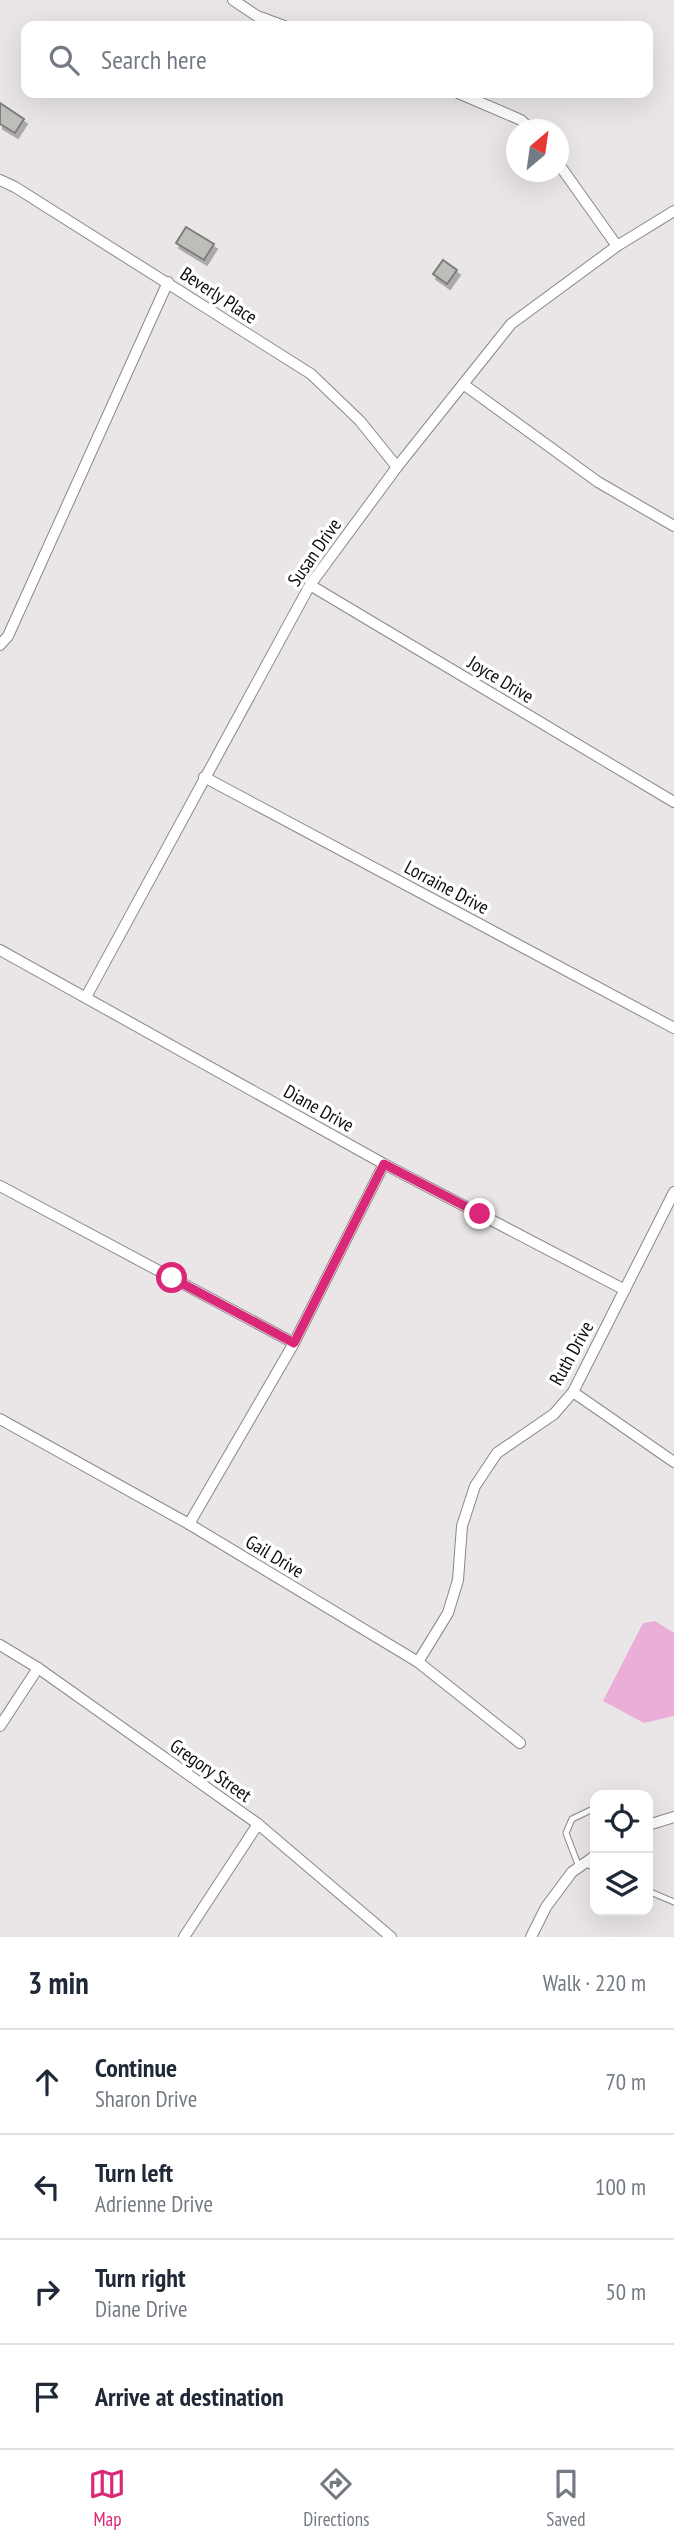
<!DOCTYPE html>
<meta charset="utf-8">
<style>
body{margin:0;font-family:"PT Sans Narrow",sans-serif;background:#f6f6f7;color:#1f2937}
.controls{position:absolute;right:21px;bottom:21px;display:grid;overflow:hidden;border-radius:14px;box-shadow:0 7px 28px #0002}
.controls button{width:63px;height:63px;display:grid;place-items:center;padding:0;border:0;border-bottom:2px solid #e0e1e3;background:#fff;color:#1f2937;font:35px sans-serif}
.compass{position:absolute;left:506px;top:119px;width:63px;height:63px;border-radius:50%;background:#fff;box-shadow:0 7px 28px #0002;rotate:29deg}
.stop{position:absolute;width:21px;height:21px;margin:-16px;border:5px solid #db2777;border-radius:50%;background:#fff}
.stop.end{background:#db2777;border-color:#fff;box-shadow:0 2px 7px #0008}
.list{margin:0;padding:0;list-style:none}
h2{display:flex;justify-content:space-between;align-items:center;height:91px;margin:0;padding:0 28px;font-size:30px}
h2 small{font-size:23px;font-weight:400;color:#747a83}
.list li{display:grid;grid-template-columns:46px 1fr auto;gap:21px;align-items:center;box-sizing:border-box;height:105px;padding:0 28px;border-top:2px solid #e0e1e3}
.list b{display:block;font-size:26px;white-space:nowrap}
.list p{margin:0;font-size:23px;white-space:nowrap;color:#747a83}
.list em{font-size:23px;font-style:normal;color:#747a83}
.icon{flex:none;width:38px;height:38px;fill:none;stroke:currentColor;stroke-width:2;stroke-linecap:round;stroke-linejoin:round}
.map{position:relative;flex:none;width:674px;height:1937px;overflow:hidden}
.search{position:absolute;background:#fff;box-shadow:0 7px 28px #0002;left:21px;right:21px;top:21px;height:77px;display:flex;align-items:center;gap:18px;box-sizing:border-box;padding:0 24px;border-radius:14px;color:#747a83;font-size:26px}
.sheet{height:511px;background:#fff}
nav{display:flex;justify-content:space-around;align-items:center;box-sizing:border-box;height:98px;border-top:2px solid #e0e1e3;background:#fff;font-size:19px;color:#747a83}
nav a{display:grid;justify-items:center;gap:4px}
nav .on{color:#db2777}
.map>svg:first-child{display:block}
.green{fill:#ebaed8}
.building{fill:#bdbeba;stroke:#7c7c79;stroke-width:2;filter:url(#shadow)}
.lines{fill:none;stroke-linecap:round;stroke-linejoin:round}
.service-casing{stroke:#8a8789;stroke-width:7}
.minor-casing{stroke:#8a8789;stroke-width:12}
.service{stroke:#fff;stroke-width:5}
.minor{stroke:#fff;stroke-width:10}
.route{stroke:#db2777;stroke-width:9}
.labels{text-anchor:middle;stroke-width:7;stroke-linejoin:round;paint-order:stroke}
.street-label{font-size:19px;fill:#0e0d0d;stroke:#fff}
</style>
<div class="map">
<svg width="674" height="1937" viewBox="0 0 674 1937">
<defs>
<filter id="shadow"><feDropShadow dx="3" dy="5" stdDeviation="0" flood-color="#0004"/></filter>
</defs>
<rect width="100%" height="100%" fill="#eae6e8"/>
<!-- green -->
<path class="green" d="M655 1621 674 1633V1716L644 1723 603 1701 643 1623Z"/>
<!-- building -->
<g class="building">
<path d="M0 103 24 119 15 133 0 124Z"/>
<path d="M186 227 214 244 204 260 176 243Z"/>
<path d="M443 260 457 270 447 284 433 274Z"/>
</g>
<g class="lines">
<defs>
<g id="service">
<path d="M622 1795H623"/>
<path d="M584 1863 595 1868"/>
<path d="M579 1867 566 1833 572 1819 595 1808"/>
<path d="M648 1891 674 1902"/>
</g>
<g id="minor">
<path d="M233 0 257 16 284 26"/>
<path d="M458 93 521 120 531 130"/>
<path d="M558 163 617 246"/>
<path d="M0 180 15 187 311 374 360 421 397 467"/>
<path d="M463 384 598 482 674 526"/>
<path d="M310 585 674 802"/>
<path d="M0 645 8 636 168 282"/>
<path d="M204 777 674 1028"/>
<path d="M0 950 384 1164 625 1290"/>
<path d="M86 997 310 585 397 467 511 324 617 246 674 211"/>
<path d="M0 1186 294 1343"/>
<path d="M573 1392 674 1462"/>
<path d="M0 1419 189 1524 418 1662 520 1743"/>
<path d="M189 1524 294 1343 384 1164"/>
<path d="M0 1645 38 1668 258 1824 391 1937"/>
<path d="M418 1662 448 1613 458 1580 462 1526 475 1486 497 1453 554 1414 573 1392 674 1192"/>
<path d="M0 1726 38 1668"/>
<path d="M648 1825 674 1817"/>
<path d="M184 1937 258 1824"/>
<path d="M531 1937 546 1907 572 1872 595 1856"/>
</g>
</defs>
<!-- service casing -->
<use href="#service" class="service-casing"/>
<!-- minor casing -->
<use href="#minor" class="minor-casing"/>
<!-- service -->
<use href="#service" class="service"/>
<!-- minor -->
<use href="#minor" class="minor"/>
</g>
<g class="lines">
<!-- route -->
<path class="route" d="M172 1278 294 1343 384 1164 480 1214"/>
</g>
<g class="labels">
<!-- street labels -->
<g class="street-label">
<text transform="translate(219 295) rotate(33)" y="7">Beverly Place</text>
<text transform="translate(314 552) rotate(-55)" y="7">Susan Drive</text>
<text transform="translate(501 679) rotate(31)" y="7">Joyce Drive</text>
<text transform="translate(447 887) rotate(28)" y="7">Lorraine Drive</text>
<text transform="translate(319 1108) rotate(29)" y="7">Diane Drive</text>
<text transform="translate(571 1353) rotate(-61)" y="7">Ruth Drive</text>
<text transform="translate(275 1556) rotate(31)" y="7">Gail Drive</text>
<text transform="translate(211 1770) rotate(35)" y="7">Gregory Street</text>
</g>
</g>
</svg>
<div class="controls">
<button><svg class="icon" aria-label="locate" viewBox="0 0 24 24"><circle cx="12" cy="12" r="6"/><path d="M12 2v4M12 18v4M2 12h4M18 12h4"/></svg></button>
<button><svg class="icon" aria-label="layers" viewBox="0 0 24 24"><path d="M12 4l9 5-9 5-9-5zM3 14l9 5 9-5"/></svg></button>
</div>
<svg class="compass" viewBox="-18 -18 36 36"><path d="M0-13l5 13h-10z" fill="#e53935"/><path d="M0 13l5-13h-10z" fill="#747a83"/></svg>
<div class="stop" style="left:172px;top:1278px"></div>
<div class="stop end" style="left:480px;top:1214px"></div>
<div class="search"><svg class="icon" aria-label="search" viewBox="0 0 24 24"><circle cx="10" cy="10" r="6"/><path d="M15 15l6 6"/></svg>Search here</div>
</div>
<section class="sheet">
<h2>3 min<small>Walk · 220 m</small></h2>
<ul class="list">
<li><svg class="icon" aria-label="ahead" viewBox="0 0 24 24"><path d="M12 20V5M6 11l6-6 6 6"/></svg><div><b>Continue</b><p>Sharon Drive</p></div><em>70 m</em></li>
<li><svg class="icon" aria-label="left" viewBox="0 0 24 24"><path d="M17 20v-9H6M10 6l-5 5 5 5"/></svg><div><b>Turn left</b><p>Adrienne Drive</p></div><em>100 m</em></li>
<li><svg class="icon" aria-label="right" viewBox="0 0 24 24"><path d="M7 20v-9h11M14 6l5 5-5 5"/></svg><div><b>Turn right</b><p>Diane Drive</p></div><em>50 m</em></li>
<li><svg class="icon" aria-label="arrive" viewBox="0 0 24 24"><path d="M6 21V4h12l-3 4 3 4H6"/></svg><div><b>Arrive at destination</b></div></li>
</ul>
</section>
<nav>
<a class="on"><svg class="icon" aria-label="map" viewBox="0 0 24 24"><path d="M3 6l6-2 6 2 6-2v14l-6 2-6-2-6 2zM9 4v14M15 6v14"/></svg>Map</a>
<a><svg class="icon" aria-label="directions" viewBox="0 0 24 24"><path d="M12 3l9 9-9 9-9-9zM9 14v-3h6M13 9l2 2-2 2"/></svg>Directions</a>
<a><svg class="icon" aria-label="saved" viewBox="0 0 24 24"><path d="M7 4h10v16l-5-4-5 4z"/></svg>Saved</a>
</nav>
